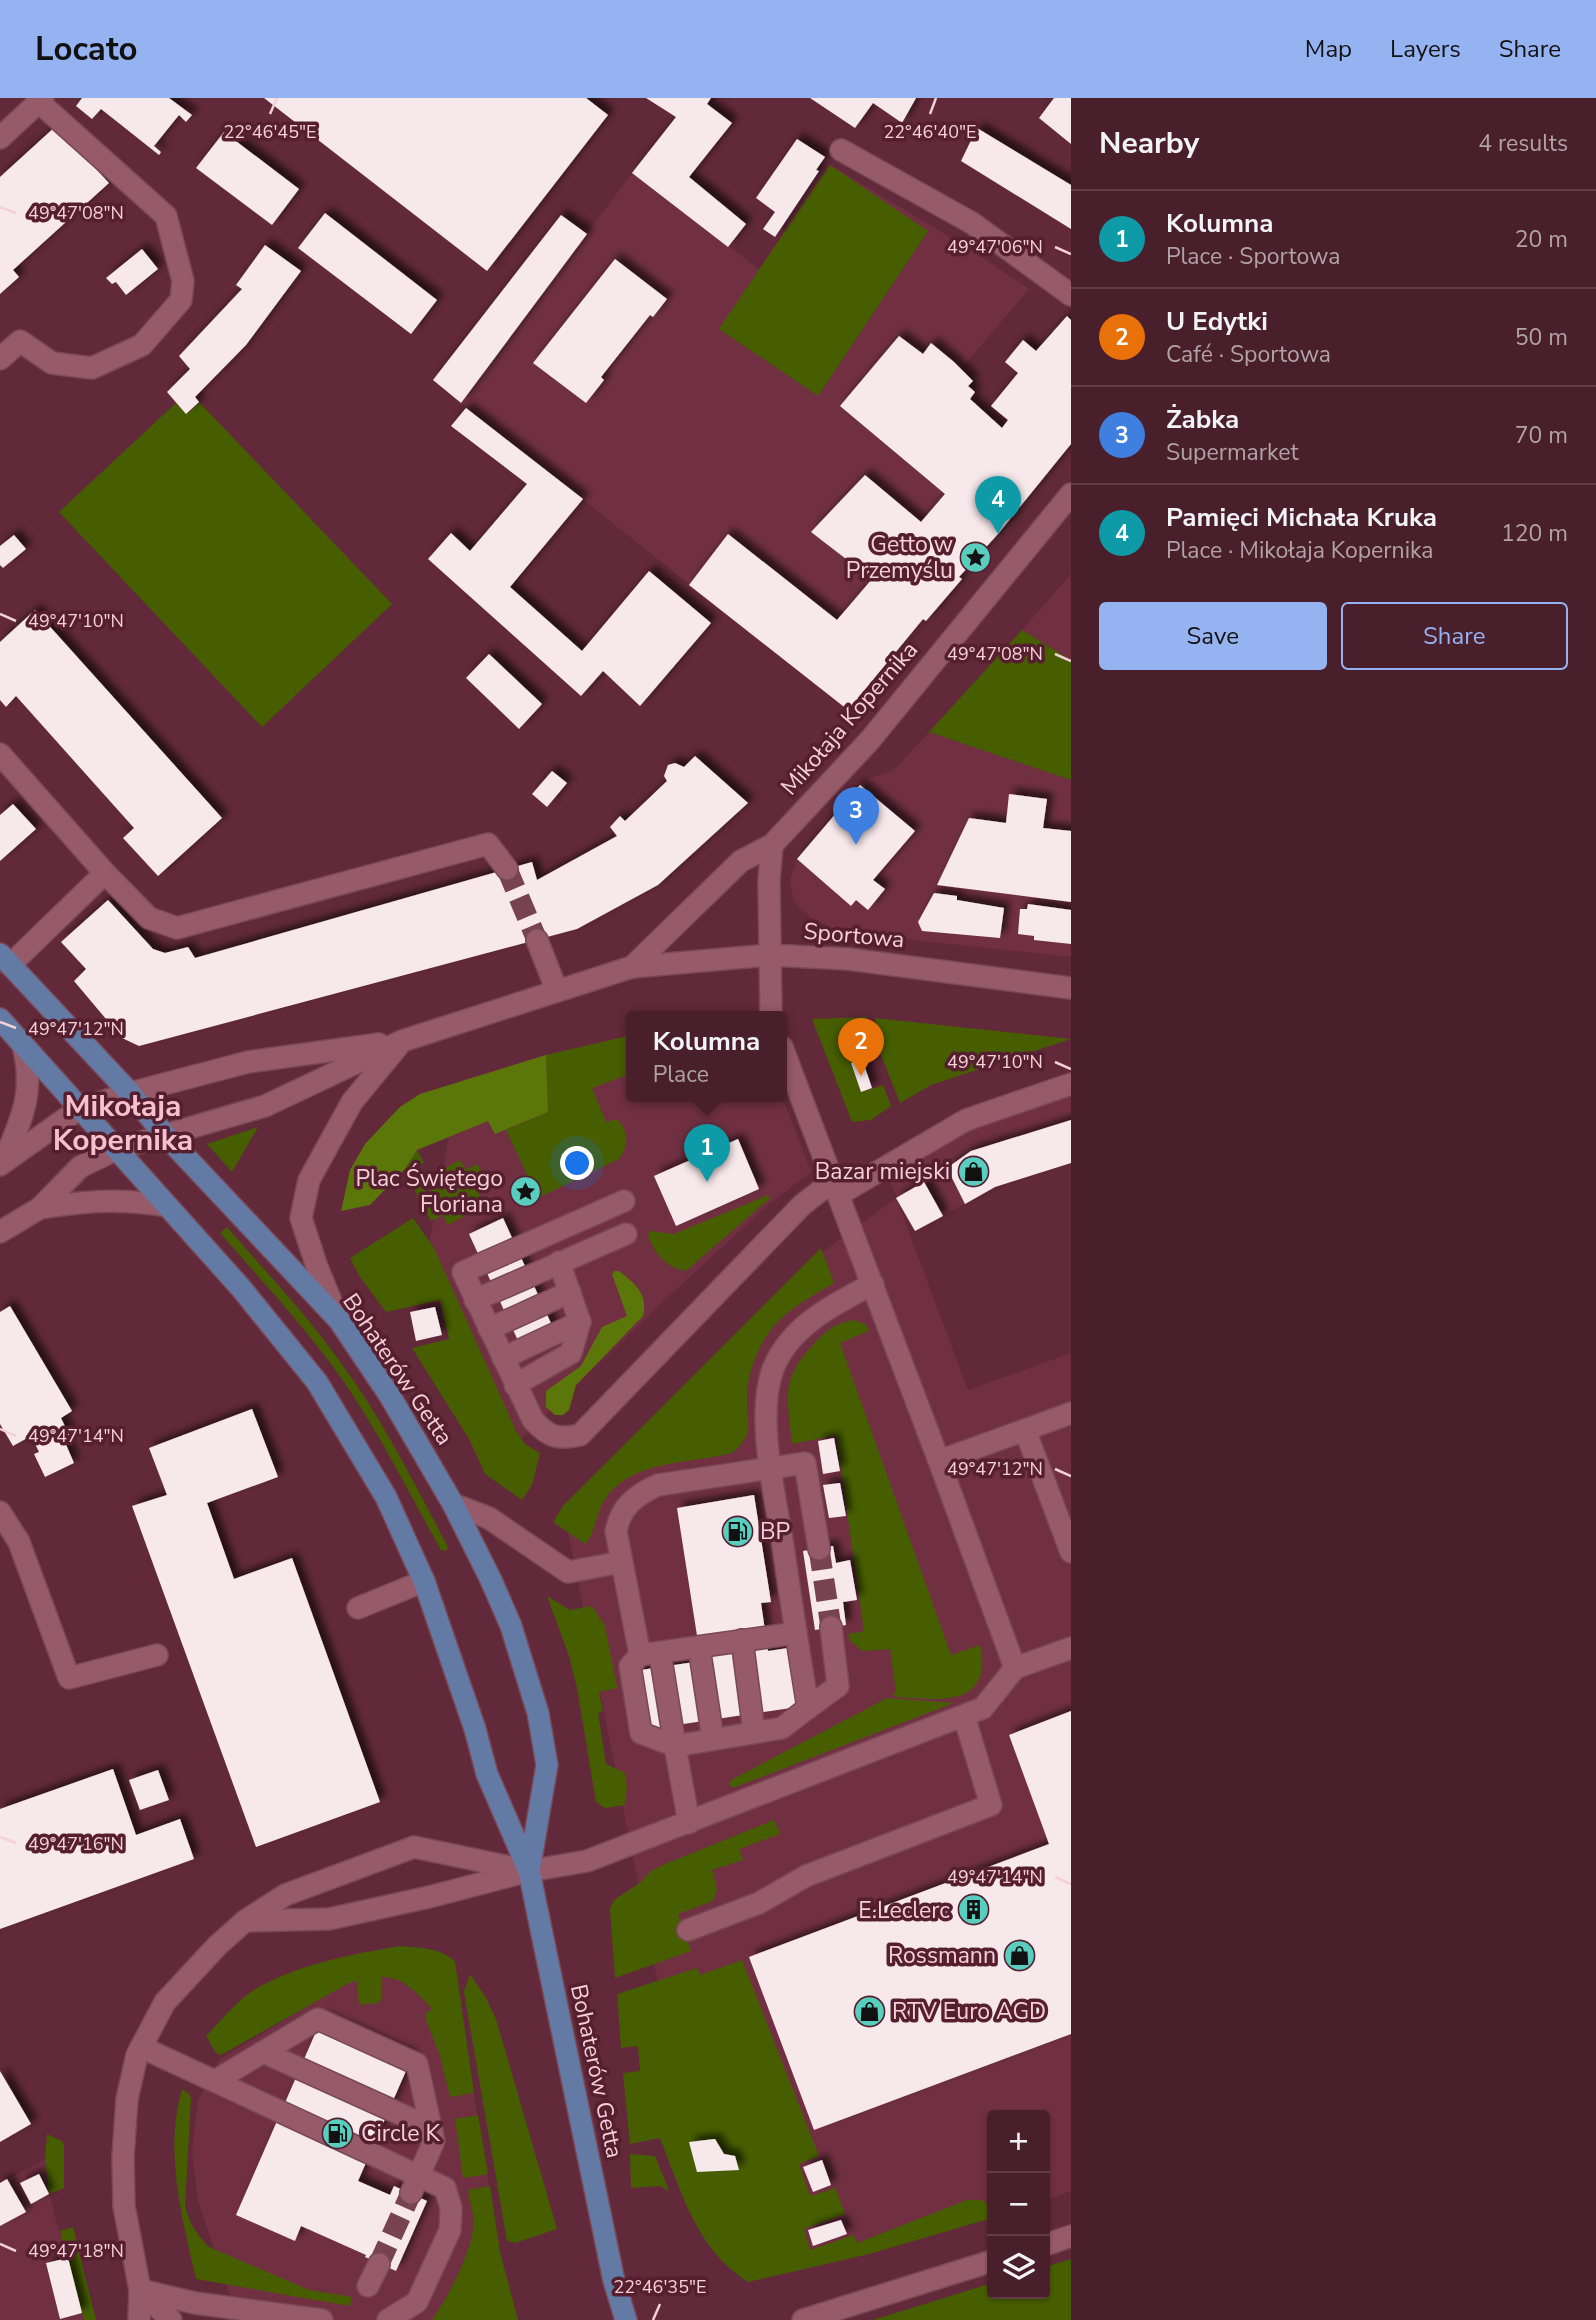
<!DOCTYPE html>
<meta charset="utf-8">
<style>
body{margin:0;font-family:"Nunito Sans",sans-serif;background:#532c37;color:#f1f3f6}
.controls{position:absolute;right:21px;bottom:21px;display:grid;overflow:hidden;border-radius:7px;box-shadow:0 2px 5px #0004}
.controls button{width:63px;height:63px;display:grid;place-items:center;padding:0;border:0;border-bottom:2px solid #613d47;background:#491f2b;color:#f1f3f6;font:35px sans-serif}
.you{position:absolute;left:578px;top:1066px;width:24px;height:24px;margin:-18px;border:5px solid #fff;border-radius:50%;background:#1a73e8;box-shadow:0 0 0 10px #1a73e833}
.badge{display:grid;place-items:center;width:46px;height:46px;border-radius:50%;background:#95b2f1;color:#fff;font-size:23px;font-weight:700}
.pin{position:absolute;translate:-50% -58px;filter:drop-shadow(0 2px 4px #0008)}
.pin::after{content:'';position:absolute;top:37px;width:24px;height:21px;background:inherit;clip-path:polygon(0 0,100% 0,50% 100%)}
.popup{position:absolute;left:626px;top:913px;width:161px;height:91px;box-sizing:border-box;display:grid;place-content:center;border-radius:7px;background:#491f2b;filter:drop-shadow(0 2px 5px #0005);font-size:23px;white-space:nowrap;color:#b1a2a9}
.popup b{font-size:26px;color:#f1f3f6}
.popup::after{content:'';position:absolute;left:50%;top:100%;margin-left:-14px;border:14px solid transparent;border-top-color:#491f2b}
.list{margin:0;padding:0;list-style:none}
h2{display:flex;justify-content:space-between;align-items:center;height:91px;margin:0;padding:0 28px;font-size:30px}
h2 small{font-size:23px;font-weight:400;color:#b1a2a9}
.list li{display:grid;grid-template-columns:46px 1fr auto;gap:21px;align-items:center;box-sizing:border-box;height:98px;padding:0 28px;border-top:2px solid #613d47}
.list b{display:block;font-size:26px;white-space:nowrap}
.list p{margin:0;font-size:23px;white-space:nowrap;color:#b1a2a9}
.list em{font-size:23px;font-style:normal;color:#b1a2a9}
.actions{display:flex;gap:14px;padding:21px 28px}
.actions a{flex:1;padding:16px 0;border:2px solid #95b2f1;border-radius:7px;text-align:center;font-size:24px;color:#95b2f1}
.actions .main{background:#95b2f1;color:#111}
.icon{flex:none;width:38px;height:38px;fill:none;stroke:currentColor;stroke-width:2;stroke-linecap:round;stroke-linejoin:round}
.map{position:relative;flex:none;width:1071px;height:2222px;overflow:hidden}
header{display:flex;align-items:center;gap:42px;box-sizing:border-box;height:98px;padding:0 35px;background:#95b2f1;color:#111}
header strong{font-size:33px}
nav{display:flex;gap:38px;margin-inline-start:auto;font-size:24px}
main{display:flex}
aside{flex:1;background:#491f2b}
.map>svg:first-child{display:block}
.built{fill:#703042}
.green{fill:#475e00}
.forest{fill:#5b770a}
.building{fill:#f7e8eb;filter:url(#shadow)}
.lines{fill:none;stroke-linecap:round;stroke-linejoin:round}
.minor-tunnel{stroke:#774251;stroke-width:21;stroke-dasharray:21 10;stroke-linecap:butt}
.minor-casing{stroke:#794857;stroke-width:24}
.major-casing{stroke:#794857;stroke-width:24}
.minor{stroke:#975a69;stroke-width:21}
.major{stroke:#637aa4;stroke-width:21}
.ticks{fill:none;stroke:#f4d0d7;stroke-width:2.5}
.labels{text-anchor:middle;stroke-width:7;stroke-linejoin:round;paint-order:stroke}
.poi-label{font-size:23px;fill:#f4d0d7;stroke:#551f2f;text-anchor:end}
.street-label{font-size:23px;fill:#f4d0d7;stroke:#551f2f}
.district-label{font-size:30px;font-weight:bold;fill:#f8c0cc;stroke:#551f2f}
.ticks-label{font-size:18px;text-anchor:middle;fill:#f4d0d7;stroke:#551f2f;stroke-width:7;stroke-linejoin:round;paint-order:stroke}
</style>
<header>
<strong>Locato</strong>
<nav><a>Map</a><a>Layers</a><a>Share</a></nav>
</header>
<main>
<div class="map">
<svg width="1071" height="2222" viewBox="0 0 1071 2222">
<defs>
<filter id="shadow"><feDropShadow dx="6" dy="-6" stdDeviation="3.5" flood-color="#0009"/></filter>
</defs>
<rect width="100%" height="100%" fill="#612939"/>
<!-- built -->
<g class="built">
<path d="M830 67 973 153 1029 191 933 304 996 438 926 523 848 612 461 305 632 75 759 171Z"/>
<path d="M1071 476V562L1022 532Z"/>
<path d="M929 634 1071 682V859L839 834 810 819 794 804 790 782 797 761 860 687 873 679 893 673Z"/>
<path d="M632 937V998H782L811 1074 769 1106 668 1199 521 1341 425 1168 459 983 546 957Z"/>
<path d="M1071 998V1065L995 1089 915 1133 888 1081 971 1030Z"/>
<path d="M896 1100 968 1292 1071 1255V2093L1045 2103V2017H992V2120L790 2173 706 2125 563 1408 808 1165Z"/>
<path d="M398 1853 452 1865 500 2154 503 2222H238L198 2103 192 2054 198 2003 219 1962Z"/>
<path d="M45 2062 49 2096 84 2222H0V2085Z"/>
</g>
<!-- green -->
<g class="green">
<path d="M830 67 928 133 818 298 719 231Z"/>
<path d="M199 304 392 506 262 629 59 414 176 305 187 316Z"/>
<path d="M1022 532 1071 562V682L929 634Z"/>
<path d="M867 919 873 958 851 965 861 994 883 987 891 1008 871 1022 852 1024 812 921Z"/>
<path d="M875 920 1071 941 931 987 900 1005 881 957Z"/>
<path d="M632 937V975L592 990 606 1024 617 1021C629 1033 629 1048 619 1061L538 1100 506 1032 548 1014 546 957Z"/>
<path d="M258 1029 232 1074 207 1046Z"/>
<path d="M417 1052 424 1065 413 1070 426 1095 432 1092 426 1080 460 1062 466 1072 477 1066 486 1081 475 1087 480 1099 470 1105 474 1113 448 1127 443 1117 431 1123 404 1072Z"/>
<path d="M768 1097 770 1100 686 1173C667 1170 654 1156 648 1137L650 1133 674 1136Z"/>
<path d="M413 1120 434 1150 516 1333 525 1346 540 1355 532 1387 522 1402 485 1376 469 1341 412 1250 449 1241 440 1202 386 1214 360 1179 350 1160Z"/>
<path d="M227 1129C266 1174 307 1217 341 1265 383 1322 414 1385 447 1447L448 1451 445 1453 441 1452C409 1395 381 1338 344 1284 307 1231 263 1184 220 1135Z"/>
<path d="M821 1150 834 1185C807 1201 778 1216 763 1244 754 1260 748 1277 747 1296 745 1322 757 1335 732 1355 690 1366 633 1361 605 1401 596 1415 596 1434 585 1446L553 1424 563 1408Z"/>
<path d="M853 1222 865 1226 869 1233 840 1245 951 1557 980 1547C993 1610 940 1602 897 1599L892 1596 896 1594 890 1551 863 1553 850 1543 848 1536 864 1533 836 1337 792 1346C788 1300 779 1285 812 1248 824 1234 835 1225 853 1222Z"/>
<path d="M547 1498 570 1512 592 1508 605 1528 617 1590 599 1594 603 1613 598 1615 606 1666 625 1675 627 1688 625 1707 605 1710 596 1704 577 1590 569 1558Z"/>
<path d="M887 1600 954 1605 738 1688 733 1690 729 1687 731 1682Z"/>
<path d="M774 1722 780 1736 739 1751 743 1762 712 1772 717 1791 713 1803 678 1816 691 1853 615 1880 610 1811 614 1802 641 1784 651 1773 665 1766Z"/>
<path d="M400 1848C419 1850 441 1849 455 1864L474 1995 450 1999 440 1958 426 1922V1915L432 1911C417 1895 403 1878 381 1879V1902L377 1905 359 1907 357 1883 349 1885 221 1957 216 1955 206 1938C221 1923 236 1903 254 1892 295 1867 352 1856 400 1848Z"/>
<path d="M742 1862 819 2058 799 2066 810 2098 835 2090 845 2116 804 2131 810 2152 853 2137 857 2145 967 2102C982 2100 992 2103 992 2120L869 2156 748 2184C696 2151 682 2095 660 2040L630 2046 623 1975 640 1973 638 1948 621 1950 617 1896 697 1870 700 1877Z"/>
<path d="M470 1876 486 1900 496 1921 557 2131 515 2145 507 2143 464 1894Z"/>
<path d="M182 1991 189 1996 191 2001 185 2107C189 2125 196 2136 209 2149L309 2192 352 2199 350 2208 196 2181C182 2119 164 2055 182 1991Z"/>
<path d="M478 2017 488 2076 463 2080 455 2021Z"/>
<path d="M47 2036 62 2043 64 2048V2090L49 2096 45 2062Z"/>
<path d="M630 2056 655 2058 669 2093 660 2088 631 2090Z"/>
<path d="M490 2088 500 2154 518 2222H432C446 2203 471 2155 473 2131 475 2118 470 2105 468 2092Z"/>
<path d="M73 2129 96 2222H84L60 2133Z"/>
<path d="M1071 2161V2222H873L992 2185V2196H1045V2169Z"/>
</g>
<!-- forest -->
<g class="forest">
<path d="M546 957 548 1014 495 1036 488 1023 417 1052 404 1072 370 1107 341 1113 350 1072 365 1046 400 1009 420 996Z"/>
<path d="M615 1173H619C634 1185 649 1196 643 1218L576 1287 569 1312 563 1317H555L546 1309V1293L581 1268 602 1229 627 1218 612 1176Z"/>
</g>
<!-- building -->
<g class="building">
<path d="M82 0H169L192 17 186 24 179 17 154 48 161 54 159 57 101 11 92 21 76 8Z"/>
<path d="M264 0H586L608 17 487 173Z"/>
<path d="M646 0H711L707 6 732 25 689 79 746 126 728 149 632 75 676 19Z"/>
<path d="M810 0H916L902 25 873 5 855 30Z"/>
<path d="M1054 0H1071V46L1039 20Z"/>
<path d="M56 28 109 85 13 172 19 179 0 196V79Z"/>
<path d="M977 30 1071 87V131L961 63Z"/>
<path d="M224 34 299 91 272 127 196 70Z"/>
<path d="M797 41 825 59 816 72 819 73 775 139 763 131 775 114 756 100Z"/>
<path d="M325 115 437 202 411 236 298 150Z"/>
<path d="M561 117 587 136 461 305 433 282Z"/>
<path d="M265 147 301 173 246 247 195 299 199 304 186 316 167 294 190 271 179 258 242 191 236 187Z"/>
<path d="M142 151 158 171 126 197 116 184 112 186 106 180Z"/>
<path d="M615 161 667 201 653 219 650 217 601 279 604 282 586 305 533 265Z"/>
<path d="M1067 218 1071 222V346L998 436 959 479 962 481 926 523 923 521 848 612 689 487 728 436 837 522 872 481 811 434 865 377 921 424 945 396 840 308 899 238 923 256 931 245 954 264 973 283 968 288 975 294 970 301 1002 330 1008 322 991 308 1018 275 1005 264 1023 242 1036 253Z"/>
<path d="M466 310 583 401 510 489 582 553 649 473 711 525 640 608 603 573 581 598 428 461 451 435 470 453 527 386 451 328Z"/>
<path d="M14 437 26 451 3 470 0 467V448Z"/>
<path d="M35 512 222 720 158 778 123 740 134 730 16 598 6 609 0 602V544Z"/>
<path d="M489 556 542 606 519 631 466 580Z"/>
<path d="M695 658 748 705 658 787 577 831 139 948 122 940 74 883 86 871 61 844 108 802 153 851 165 855 188 849 195 860 532 764 537 782 617 738 610 729 620 718 625 723 667 683 664 678 668 667 675 665 684 669Z"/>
<path d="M552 673 567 685 547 709 532 696Z"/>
<path d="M860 687 915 733 873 782 885 791 868 812 856 802 851 808 797 761Z"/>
<path d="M1009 696 1047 701 1043 730 1071 733V804L937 787 969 720 1006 725Z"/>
<path d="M13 706 36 731 0 763V717Z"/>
<path d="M934 795 957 798V802L1004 810 1000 840 922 833 918 824Z"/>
<path d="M1028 806 1071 812V846L1034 842V838L1018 836 1020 811H1027Z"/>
<path d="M862 961 872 990 861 994 851 965Z"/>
<path d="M1071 1022V1065L995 1089 965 1106 947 1070 971 1053Z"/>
<path d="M738 1041 759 1091 676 1128 654 1078Z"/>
<path d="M924 1084 943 1118 915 1133 896 1100Z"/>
<path d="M503 1120 560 1245 526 1260 469 1136Z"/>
<path d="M10 1208 72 1313 61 1320 70 1339 64 1342 74 1365 45 1379 34 1356 39 1354 31 1338 13 1348 0 1326V1214Z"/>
<path d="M435 1209 442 1237 416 1243 410 1214Z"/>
<path d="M252 1311 278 1379 207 1405 234 1481 292 1460 380 1704 256 1749 132 1408 167 1397 149 1350Z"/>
<path d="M834 1340 840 1373 823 1376 818 1343Z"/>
<path d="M840 1385 846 1418 829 1420 823 1387Z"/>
<path d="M754 1397 771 1504 761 1505 768 1553 795 1549 804 1608 630 1634 621 1575 701 1563 677 1410Z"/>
<path d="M833 1448 836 1465 850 1462 857 1502 843 1504 846 1527 815 1532 803 1453Z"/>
<path d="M1071 1613V1936L814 2032 749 1859 1049 1746 1009 1637Z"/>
<path d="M113 1671 136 1737 180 1721 194 1761 0 1831V1711Z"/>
<path d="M158 1672 169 1702 140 1712 129 1682Z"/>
<path d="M322 1920 412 1959 358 2083 390 2097 394 2088 427 2103 396 2173 365 2159 366 2157 301 2128 295 2143 236 2117Z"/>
<path d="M0 1973 31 2026 0 2044Z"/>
<path d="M715 2041 724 2056 735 2058 739 2072 697 2074 689 2044Z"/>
<path d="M822 2062 831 2087 813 2094 803 2069Z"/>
<path d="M39 2076 49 2096 31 2106 20 2085Z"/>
<path d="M7 2081 26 2114 0 2128V2085Z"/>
<path d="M841 2122 847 2136 813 2148 808 2132Z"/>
<path d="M68 2160 82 2215 60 2221 46 2165Z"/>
</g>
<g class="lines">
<!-- minor-tunnel -->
<g class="minor-tunnel">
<path d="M507 771 537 842"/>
<path d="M819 1451 831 1529"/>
<path d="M379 2166 411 2095"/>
</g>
<defs>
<g id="minor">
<path d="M0 40 43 0"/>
<path d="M841 52 972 125 1071 197"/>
<path d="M0 261 20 243 52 265 92 270 142 247 181 202 183 183 166 118 40 5"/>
<path d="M0 656 105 775 149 820 177 830 488 746 507 771"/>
<path d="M537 842 557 893"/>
<path d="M10 867 105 775"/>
<path d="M632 869 770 857 848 861 1071 890"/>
<path d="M771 918 769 782 772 747"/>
<path d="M782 949 939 1363"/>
<path d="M4 1063C22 1020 35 994 23 948"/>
<path d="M0 1067 79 1011 130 995 248 964 379 946"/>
<path d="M838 1097 966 1022 1071 986"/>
<path d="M624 1103 463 1174 533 1322C549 1339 557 1342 580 1337L802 1107 833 1083"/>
<path d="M40 1110C87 1103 119 1100 167 1108"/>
<path d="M0 1134 40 1110 80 1069 117 1051 265 1008 402 943 632 869 741 763 772 747 870 642 1071 396"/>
<path d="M475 1202 626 1136"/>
<path d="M338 1220 317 1169 301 1120 309 1082 352 1004 398 948"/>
<path d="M489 1231 570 1194"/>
<path d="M503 1260 580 1224"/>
<path d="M515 1287 571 1255 580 1224 559 1164"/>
<path d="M1071 1315 1025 1332 1071 1454"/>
<path d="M1025 1332 939 1363 1015 1570 1071 1550"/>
<path d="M453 1406 489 1420 568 1474 622 1464"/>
<path d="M0 1414 19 1444 69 1580 157 1557"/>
<path d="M358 1510 424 1483"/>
<path d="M796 1535 640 1557 616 1433C621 1408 636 1397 658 1387L805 1365 819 1451"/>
<path d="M742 1542 754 1634"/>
<path d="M699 1549 713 1641"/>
<path d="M660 1555 675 1648"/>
<path d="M640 1557 630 1568 641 1635 675 1648"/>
<path d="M808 1610 838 1588 831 1529"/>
<path d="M689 1725 675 1648 782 1630 808 1610C799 1554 790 1497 782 1441 774 1393 756 1317 773 1271 790 1228 834 1206 873 1186"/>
<path d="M245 1823 329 1821 429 1799 529 1773 587 1763 983 1610 1015 1570"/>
<path d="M688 1832 759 1805 806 1778 991 1707 964 1618"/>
<path d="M141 1949 445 2090 451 2110 450 2132 417 2204 388 2222"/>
<path d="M263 1954 431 2030"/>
<path d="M215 1983 318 1921 417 1966 434 2043 411 2095"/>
<path d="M1045 2147 1071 2138"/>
<path d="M368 2188 379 2166"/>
<path d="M140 2192 195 2205 322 2222"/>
<path d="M142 2194 171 2222"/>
<path d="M139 2222 140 2192 124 2108 123 2059 127 2001 137 1957 165 1904 218 1847 245 1823 285 1797 414 1749 524 1772"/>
<path d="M803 2222 992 2163"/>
</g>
<g id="major">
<path d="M0 856 130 995 165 1037 339 1222 390 1298 453 1406 491 1482 511 1528 538 1615 547 1667 529 1773"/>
<path d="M0 921 241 1190 317 1284 386 1399 424 1483 475 1631 487 1676 529 1773 614 2183 626 2222"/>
</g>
</defs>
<!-- minor casing -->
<use href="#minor" class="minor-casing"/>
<!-- major casing -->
<use href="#major" class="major-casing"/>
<!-- minor -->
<use href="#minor" class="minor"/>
<!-- major -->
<use href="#major" class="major"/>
</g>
<!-- ticks -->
<path class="ticks" d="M270 16 277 0M930 16 936 0M0 109 16 115M1055 149 1071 156M0 516 16 523M1055 556 1071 563M0 924 16 930M1055 964 1071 971M0 1331 16 1338M1055 1371 1071 1378M0 1739 16 1745M1055 1779 1071 1786M0 2146 16 2153M653 2222 660 2206"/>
<!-- icons -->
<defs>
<symbol id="sight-disc" viewBox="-11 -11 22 22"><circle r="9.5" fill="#58cebf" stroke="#551f2f"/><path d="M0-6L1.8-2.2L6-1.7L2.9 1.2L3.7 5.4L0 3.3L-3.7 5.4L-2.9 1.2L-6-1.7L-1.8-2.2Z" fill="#111"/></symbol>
<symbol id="shop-disc" viewBox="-11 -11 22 22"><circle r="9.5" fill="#58cebf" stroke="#551f2f"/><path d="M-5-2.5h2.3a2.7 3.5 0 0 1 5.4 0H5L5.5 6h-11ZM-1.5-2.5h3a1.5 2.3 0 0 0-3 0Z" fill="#111"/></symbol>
<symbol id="fuel-disc" viewBox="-11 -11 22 22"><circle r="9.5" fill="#58cebf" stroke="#551f2f"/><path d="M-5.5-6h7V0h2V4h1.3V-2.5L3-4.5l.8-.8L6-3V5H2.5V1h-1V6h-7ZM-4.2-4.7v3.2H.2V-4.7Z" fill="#111"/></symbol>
<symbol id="building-disc" viewBox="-11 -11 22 22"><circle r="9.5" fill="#58cebf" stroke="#551f2f"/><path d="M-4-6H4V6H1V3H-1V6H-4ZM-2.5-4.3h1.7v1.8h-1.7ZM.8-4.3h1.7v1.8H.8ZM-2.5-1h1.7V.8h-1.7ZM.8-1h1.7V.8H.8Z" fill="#111"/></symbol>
</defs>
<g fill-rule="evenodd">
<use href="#sight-disc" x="958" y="442" width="35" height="35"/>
<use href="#shop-disc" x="956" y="1056" width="35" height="35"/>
<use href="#sight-disc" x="508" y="1076" width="35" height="35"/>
<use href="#fuel-disc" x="720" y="1416" width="35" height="35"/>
<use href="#building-disc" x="956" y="1794" width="35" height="35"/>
<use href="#shop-disc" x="1002" y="1840" width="35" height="35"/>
<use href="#shop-disc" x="852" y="1896" width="35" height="35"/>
<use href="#fuel-disc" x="320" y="2018" width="35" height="35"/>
</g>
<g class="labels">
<!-- poi labels -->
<g class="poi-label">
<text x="953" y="454">Getto w<tspan x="953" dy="26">Przemyślu</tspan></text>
<text x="950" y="1081">Bazar miejski</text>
<text x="503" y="1088">Plac Świętego<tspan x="503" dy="26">Floriana</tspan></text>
<text x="760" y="1441" text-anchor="start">BP</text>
<text x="950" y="1820">E.Leclerc</text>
<text x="996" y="1865">Rossmann</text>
<text x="892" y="1921" text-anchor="start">RTV Euro AGD</text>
<text x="361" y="2043" text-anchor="start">Circle K</text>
</g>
<!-- street labels -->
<g class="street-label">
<text transform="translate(849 620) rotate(-49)" y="8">Mikołaja Kopernika</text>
<text transform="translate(854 837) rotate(5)" y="8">Sportowa</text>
<text transform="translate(398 1271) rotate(56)" y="8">Bohaterów Getta</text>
<text transform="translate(597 1973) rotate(78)" y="8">Bohaterów Getta</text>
</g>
<!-- district labels -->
<g class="district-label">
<text x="123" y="1018">Mikołaja<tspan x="123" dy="34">Kopernika</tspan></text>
</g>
</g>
<g class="ticks-label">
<text x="270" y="40">22°46'45"E</text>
<text x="930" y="40">22°46'40"E</text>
<text x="76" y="121">49°47'08"N</text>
<text x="995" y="155">49°47'06"N</text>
<text x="76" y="529">49°47'10"N</text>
<text x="995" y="562">49°47'08"N</text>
<text x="76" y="937">49°47'12"N</text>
<text x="995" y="970">49°47'10"N</text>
<text x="76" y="1344">49°47'14"N</text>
<text x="995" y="1377">49°47'12"N</text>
<text x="76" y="1752">49°47'16"N</text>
<text x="995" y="1785">49°47'14"N</text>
<text x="76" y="2159">49°47'18"N</text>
<text x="660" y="2195">22°46'35"E</text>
</g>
</svg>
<div class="controls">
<button>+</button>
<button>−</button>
<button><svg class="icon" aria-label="layers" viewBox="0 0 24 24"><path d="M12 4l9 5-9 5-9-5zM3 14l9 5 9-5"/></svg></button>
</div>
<div class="you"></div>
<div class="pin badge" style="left:707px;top:1084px;background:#0f9aa8">1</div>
<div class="popup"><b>Kolumna</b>Place</div>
<div class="pin badge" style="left:861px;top:978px;background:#e8710a">2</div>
<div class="pin badge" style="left:856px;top:747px;background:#3f7fe0">3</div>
<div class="pin badge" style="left:998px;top:436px;background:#0f9aa8">4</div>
</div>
<aside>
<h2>Nearby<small>4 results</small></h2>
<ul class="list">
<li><span class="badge" style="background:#0f9aa8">1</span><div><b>Kolumna</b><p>Place · Sportowa</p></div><em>20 m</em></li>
<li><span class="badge" style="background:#e8710a">2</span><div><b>U Edytki</b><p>Café · Sportowa</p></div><em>50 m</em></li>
<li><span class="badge" style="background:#3f7fe0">3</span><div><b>Żabka</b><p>Supermarket</p></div><em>70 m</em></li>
<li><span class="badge" style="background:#0f9aa8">4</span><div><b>Pamięci Michała Kruka</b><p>Place · Mikołaja Kopernika</p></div><em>120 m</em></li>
</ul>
<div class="actions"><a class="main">Save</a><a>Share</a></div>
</aside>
</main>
